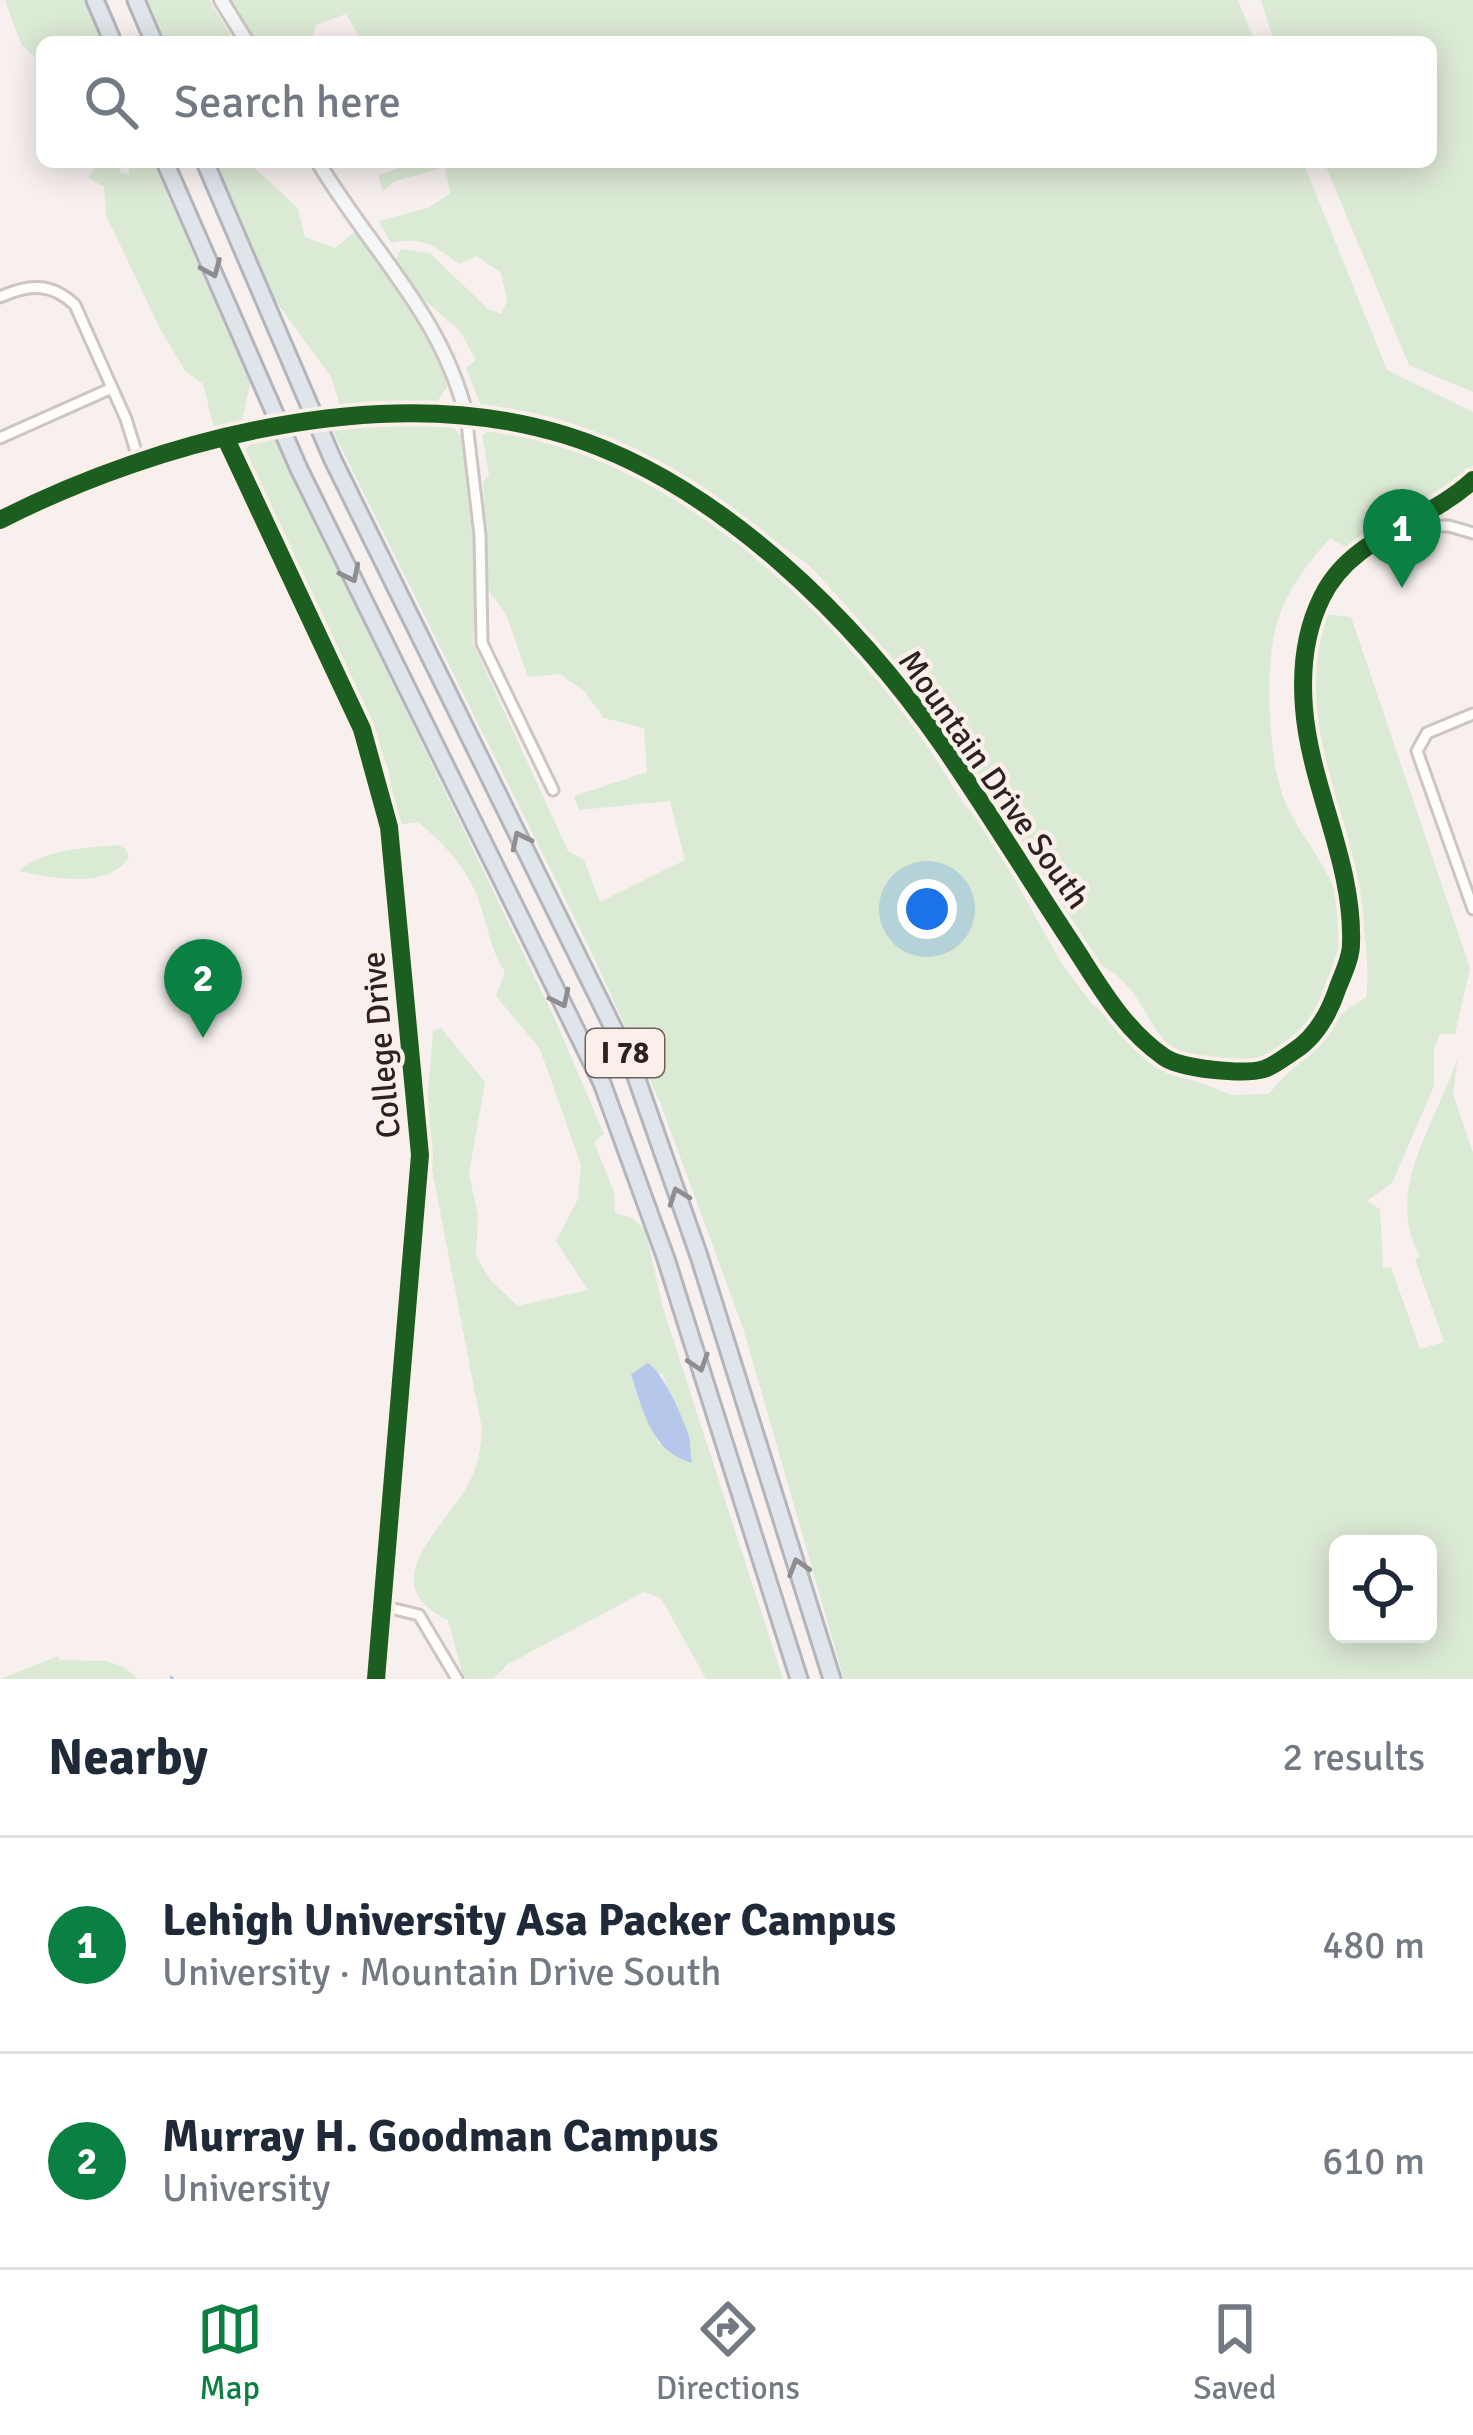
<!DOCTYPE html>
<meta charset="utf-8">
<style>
body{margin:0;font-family:Signika,sans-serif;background:#f2f2f3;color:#1f2937}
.controls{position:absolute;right:36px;bottom:36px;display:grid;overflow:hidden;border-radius:18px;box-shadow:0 6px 30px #0003}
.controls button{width:108px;height:108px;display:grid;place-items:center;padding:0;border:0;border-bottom:3px solid #e0e1e3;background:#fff;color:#1f2937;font:60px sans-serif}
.you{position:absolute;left:927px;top:909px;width:42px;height:42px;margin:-30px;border:9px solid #fff;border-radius:50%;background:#1a73e8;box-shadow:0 0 0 18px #1a73e833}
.badge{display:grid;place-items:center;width:78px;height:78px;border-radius:50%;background:#0b8043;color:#fff;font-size:39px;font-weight:700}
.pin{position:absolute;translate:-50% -99px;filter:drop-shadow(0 3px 6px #0008)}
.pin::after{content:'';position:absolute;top:63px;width:42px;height:36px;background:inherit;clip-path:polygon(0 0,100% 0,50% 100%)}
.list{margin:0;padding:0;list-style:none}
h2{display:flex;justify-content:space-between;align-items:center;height:156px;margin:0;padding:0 48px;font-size:51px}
h2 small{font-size:39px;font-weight:400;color:#747a83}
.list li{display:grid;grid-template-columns:78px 1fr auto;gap:36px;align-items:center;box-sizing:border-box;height:216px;padding:0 48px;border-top:3px solid #e0e1e3}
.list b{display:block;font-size:45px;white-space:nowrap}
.list p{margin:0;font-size:39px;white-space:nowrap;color:#747a83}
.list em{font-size:39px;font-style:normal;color:#747a83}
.icon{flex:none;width:66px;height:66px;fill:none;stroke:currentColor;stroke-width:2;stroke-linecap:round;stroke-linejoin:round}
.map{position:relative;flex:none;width:1473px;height:1679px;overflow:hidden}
.search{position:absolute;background:#fff;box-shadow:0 6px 30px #0003;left:36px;right:36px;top:36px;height:132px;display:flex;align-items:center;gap:30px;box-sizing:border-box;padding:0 42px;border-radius:18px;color:#747a83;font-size:45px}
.sheet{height:588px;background:#fff}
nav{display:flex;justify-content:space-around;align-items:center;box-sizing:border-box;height:168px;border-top:3px solid #e0e1e3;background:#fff;font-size:33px;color:#747a83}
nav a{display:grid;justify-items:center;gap:6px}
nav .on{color:#0b8043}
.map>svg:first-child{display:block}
.green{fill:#dbead5;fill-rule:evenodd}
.water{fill:#b5c7eb}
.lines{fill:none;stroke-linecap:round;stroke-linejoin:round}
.stream{stroke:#b5c7eb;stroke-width:3}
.street-casing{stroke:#cdc5c2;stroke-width:15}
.secondary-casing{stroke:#cdc5c2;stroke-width:18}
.highway-casing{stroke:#b3b5bb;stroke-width:21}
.street{stroke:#fefdfc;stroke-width:9}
.secondary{stroke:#f5f6f7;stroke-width:12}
.highway{stroke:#e0e5eb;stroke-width:15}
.highway-bridge-casing{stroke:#b3b5bb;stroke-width:21;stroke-linecap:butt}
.highway-bridge{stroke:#e0e5eb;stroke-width:15}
.cycleway-casing{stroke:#fbefea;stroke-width:26}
.cycleway{stroke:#1b5e20;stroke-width:18}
.oneway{stroke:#8f8d8f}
.labels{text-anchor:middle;stroke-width:9;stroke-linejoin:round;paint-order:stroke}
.shield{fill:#fbefea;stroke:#6b605b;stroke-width:3}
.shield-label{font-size:30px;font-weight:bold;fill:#2d221e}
.street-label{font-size:33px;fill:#2d221e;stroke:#fbefea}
</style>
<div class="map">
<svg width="1473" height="1679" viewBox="0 0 1473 1679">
<rect width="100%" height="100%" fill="#f7f0ee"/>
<!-- green -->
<g class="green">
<path d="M5 0H85L103 42H42V64L21 44Z"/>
<path d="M148 0H209L235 42H166Z"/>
<path d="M226 0H1238L1255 42H362L346 14 316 25 311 42H270L250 37Z"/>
<path d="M1261 0H1473V392L1409 365 1324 162H1431V42H1274Z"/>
<path d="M99 162H119L120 172 129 174V162H153L250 383 241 428 215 432 203 384 186 372 160 329 106 215 104 186 88 178Z"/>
<path d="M216 162H248L298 208 305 237 335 248 356 231C390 281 439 325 447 387L437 402 342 411 331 377 275 300Z"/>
<path d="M416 162H1303L1387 370 1473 412V465L1457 487 1382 527 1351 550 1330 538C1308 563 1287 590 1277 623 1264 665 1268 764 1286 804 1303 842 1338 875 1342 919 1347 966 1318 1040 1270 1057 1247 1065 1210 1064 1188 1057 1146 1043 1147 981 1094 963L968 764 858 619 809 565 665 467 552 418 482 408 466 368 476 360 460 331 420 296 395 261 401 249 430 253 488 309 501 314 507 301 501 273 477 256 459 264C435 245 422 236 391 243L379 221 428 208 450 193 445 167 395 181 383 191 378 175Z"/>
<path d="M427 421 451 425 463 438 477 569 473 643 568 851 584 860 600 902 685 860 670 801 579 810 574 796 647 772 644 728 604 718 584 691 560 674 528 677 506 614 488 590 483 482 489 475 482 435 498 427 541 434 645 474 701 509 767 559 863 654 893 691 964 804 986 828 1062 964 1092 1004 1190 1079 1232 1095 1269 1094C1282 1077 1296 1067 1311 1052 1333 1030 1334 1013 1366 998 1382 870 1265 740 1325 614L1351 617 1470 968 1455 1034H1440L1434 1048V1086L1392 1183 1367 1201 1380 1209 1383 1268 1391 1267 1420 1349 1444 1342 1415 1259 1420 1256C1382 1191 1438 1121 1458 1056L1453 1094 1473 1153V1679H844L743 1328 660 1102 589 947 331 427ZM1338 1544H1428V1634H1338Z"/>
<path d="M274 437 554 1017 604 1134 594 1142 614 1192 615 1213 632 1218 645 1229 663 1308 783 1679H706L661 1598 644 1592 508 1664 493 1679H464L448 1620C371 1584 445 1528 469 1483 478 1466 481 1448 482 1429L425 1133 433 1031 441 1028 485 1082 469 1174 478 1215 476 1256 490 1280 518 1306 588 1290 556 1241 578 1199 581 1165 540 1049 496 996 505 972C488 946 487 917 474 889 461 861 441 841 418 822L398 825 388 768 360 696 243 453 253 441ZM631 1374H663C669 1399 691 1425 689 1451L658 1443Z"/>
<path d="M117 845 126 849 129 857C108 890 52 878 19 871 43 849 86 848 117 845Z"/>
<path d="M58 1656 60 1660 106 1661 124 1667 138 1679H0Z"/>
</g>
<!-- water -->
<path class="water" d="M648 1363C664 1374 680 1412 688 1433 691 1442 690 1453 692 1463 651 1452 643 1410 631 1374Z"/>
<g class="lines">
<!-- stream -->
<path class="stream" d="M171 1677 173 1679"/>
<defs>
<g id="street">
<path d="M0 297C28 284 51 282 75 305L126 419 139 461"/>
<path d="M0 438 112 388"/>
<path d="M1408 526H1449L1473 533"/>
<path d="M1473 714 1427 733 1417 751 1473 909"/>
<path d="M553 790 482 643 480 535 466 415C637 431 786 548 892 677 933 727 967 782 1001 836 1041 897 1082 958 1122 1020 1136 1032 1153 1054 1170 1061 1190 1070 1251 1075 1269 1066 1447 972 1262 761 1312 620 1342 536 1415 534 1473 480"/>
<path d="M382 1606 419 1615 457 1679"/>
</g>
<g id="secondary">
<path d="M221 0 247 42"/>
<path d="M226 439 362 729 389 827 420 1155 376 1679"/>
<path d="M0 520C144 446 304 411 466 415 442 315 369 248 318 162"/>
</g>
<g id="highway">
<path d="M95 0 113 42"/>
<path d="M136 0 154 42"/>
<path d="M165 162 269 400"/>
<path d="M205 162 305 395"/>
<path d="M333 460 633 1068 699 1256 832 1679"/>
<path d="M299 469 602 1083 666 1259 799 1679"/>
</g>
</defs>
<!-- street casing -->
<use href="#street" class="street-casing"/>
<!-- secondary casing -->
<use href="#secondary" class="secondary-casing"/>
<!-- highway casing -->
<use href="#highway" class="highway-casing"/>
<!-- street -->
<use href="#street" class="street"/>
<!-- secondary -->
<use href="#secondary" class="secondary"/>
<!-- highway -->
<use href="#highway" class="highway"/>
<defs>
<g id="highway-bridge">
<path d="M305 395 333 460"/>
<path d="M269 400 299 469"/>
</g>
</defs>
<!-- highway-bridge casing -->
<use href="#highway-bridge" class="highway-bridge-casing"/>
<!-- highway-bridge -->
<use href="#highway-bridge" class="highway-bridge"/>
<defs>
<g id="cycleway">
<path d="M226 439 362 729 389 827 420 1155 376 1679"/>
<path d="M0 520C161 438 387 380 565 435 718 482 857 621 946 750 989 813 1029 878 1071 942 1098 983 1122 1028 1164 1057 1181 1069 1244 1075 1264 1069 1274 1066 1285 1057 1294 1051 1316 1037 1330 1011 1338 987 1343 974 1351 958 1351 944 1354 863 1310 787 1304 708 1301 671 1305 631 1322 597 1352 535 1426 524 1473 480"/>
</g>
</defs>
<!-- cycleway casing -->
<use href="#cycleway" class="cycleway-casing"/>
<!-- cycleway -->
<use href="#cycleway" class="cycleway"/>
</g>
<!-- one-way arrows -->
<defs><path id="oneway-chevron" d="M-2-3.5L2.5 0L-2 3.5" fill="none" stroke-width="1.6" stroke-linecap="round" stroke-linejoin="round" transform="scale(3)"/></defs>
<g class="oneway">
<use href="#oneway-chevron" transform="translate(212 269) rotate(67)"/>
<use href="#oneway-chevron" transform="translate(351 574) rotate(64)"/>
<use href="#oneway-chevron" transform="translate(520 840) rotate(-116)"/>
<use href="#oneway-chevron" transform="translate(561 999) rotate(64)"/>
<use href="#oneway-chevron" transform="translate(678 1196) rotate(-110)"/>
<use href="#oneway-chevron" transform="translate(699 1363) rotate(72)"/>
<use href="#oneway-chevron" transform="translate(798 1567) rotate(-107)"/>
</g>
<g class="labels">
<!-- shield labels -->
<rect class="shield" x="586" y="1029" width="78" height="48" rx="9"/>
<g class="shield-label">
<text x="625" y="1063">I 78</text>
</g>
<!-- street labels -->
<g class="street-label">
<text transform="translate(995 779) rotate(55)" y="12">Mountain Drive South</text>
<text transform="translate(380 1045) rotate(-95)" y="12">College Drive</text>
</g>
</g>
</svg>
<div class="controls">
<button><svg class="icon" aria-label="locate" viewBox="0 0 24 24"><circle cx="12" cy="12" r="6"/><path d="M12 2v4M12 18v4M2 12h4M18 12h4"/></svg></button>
</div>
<div class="you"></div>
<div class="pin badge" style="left:1402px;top:588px">1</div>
<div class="pin badge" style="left:203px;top:1038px">2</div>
<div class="search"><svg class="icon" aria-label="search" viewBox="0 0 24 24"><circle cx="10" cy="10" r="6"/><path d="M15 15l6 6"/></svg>Search here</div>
</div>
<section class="sheet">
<h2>Nearby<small>2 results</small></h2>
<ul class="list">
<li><span class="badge">1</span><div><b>Lehigh University Asa Packer Campus</b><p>University · Mountain Drive South</p></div><em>480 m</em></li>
<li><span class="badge">2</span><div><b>Murray H. Goodman Campus</b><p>University</p></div><em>610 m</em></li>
</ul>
</section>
<nav>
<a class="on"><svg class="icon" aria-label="map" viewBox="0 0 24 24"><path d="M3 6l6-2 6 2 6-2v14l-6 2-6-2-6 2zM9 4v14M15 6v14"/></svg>Map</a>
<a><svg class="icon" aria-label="directions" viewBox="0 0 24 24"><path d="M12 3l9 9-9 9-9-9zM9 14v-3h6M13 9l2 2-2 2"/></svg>Directions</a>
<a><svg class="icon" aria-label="saved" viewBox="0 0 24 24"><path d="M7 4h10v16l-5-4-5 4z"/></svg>Saved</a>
</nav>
